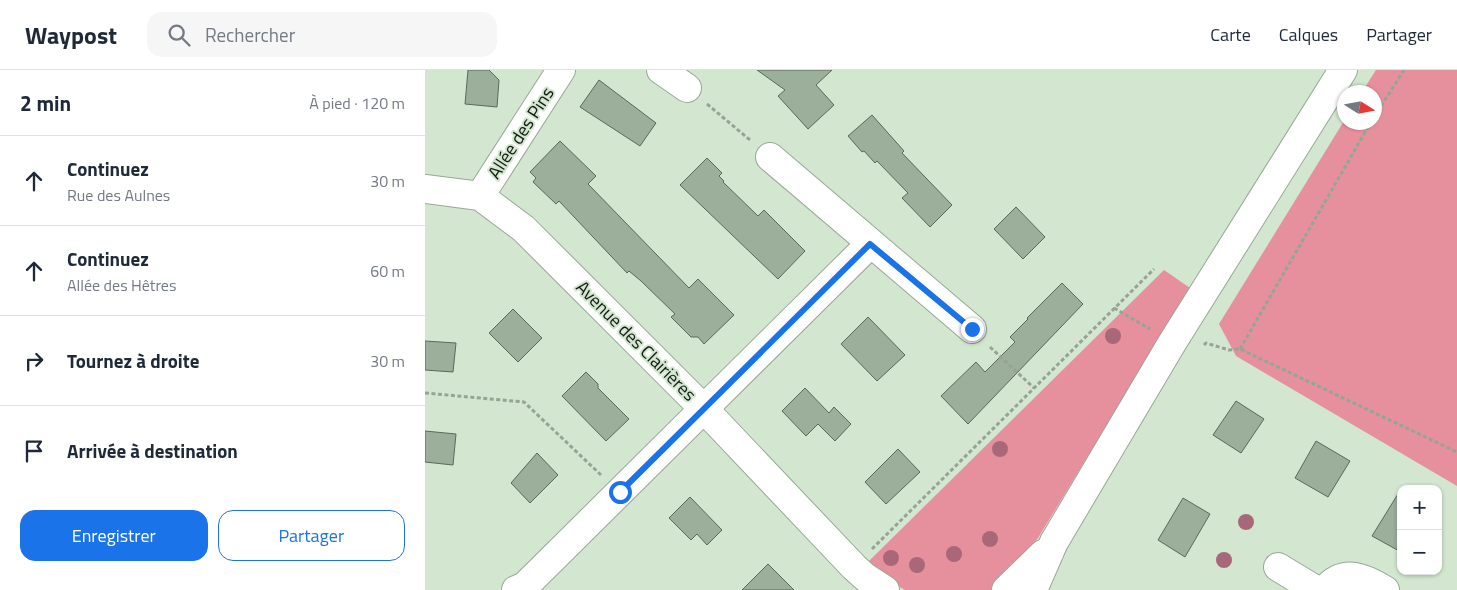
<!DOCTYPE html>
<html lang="fr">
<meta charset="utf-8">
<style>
body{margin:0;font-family:"Titillium Web",sans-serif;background:#f6f6f7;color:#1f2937}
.controls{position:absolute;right:15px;bottom:15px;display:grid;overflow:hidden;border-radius:10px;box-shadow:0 1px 4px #0004}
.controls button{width:45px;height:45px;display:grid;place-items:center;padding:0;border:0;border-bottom:1px solid #e0e1e3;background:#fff;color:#1f2937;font:25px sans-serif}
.compass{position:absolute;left:912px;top:15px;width:45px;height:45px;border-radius:50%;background:#fff;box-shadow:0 1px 4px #0004;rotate:101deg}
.stop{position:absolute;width:15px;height:15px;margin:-11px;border:4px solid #1a73e8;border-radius:50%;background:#fff}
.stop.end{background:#1a73e8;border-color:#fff;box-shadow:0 1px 5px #0008}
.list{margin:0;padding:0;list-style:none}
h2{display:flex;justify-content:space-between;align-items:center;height:65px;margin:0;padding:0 20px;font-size:21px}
h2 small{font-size:16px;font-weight:400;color:#747a83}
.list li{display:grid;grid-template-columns:32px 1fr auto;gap:15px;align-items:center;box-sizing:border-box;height:90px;padding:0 20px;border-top:1px solid #e0e1e3}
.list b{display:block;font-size:19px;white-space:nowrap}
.list p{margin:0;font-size:16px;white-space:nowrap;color:#747a83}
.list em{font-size:16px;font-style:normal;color:#747a83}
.actions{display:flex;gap:10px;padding:15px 20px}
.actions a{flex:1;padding:11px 0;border:1px solid #1a73e8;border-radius:15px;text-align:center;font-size:18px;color:#1a73e8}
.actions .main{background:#1a73e8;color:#fff}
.icon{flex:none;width:28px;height:28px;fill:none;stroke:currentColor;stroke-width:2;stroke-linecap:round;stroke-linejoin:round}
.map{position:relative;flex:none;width:1032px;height:520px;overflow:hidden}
header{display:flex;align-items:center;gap:30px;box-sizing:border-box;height:70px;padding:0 25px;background:#fff;border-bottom:1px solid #e0e1e3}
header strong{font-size:24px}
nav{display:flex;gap:28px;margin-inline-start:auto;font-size:18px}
.search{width:350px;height:45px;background:#f6f6f7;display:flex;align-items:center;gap:12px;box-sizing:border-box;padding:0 18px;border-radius:15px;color:#747a83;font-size:19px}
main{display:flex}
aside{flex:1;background:#fff}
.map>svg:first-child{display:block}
.green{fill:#e6909d}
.building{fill:#9caf9b;stroke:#596a58}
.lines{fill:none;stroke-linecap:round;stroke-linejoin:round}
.minor-casing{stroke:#96a995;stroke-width:30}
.secondary-casing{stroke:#96a995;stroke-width:30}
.path{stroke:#95a594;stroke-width:3;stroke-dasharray:4 2.5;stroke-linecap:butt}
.minor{stroke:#fff;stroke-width:28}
.secondary{stroke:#fff;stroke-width:28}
.tree{fill:#a86879}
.route{stroke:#1a73e8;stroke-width:6}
.labels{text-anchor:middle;stroke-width:4;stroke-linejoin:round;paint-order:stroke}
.street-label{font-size:18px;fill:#111811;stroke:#d2e6d0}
</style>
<header>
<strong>Waypost</strong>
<div class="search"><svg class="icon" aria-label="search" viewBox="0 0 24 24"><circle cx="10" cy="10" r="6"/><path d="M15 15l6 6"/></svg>Rechercher</div>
<nav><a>Carte</a><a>Calques</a><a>Partager</a></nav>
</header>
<main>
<aside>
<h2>2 min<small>À pied · 120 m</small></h2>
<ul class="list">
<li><svg class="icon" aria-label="ahead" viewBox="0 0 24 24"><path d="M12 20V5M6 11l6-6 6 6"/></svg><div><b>Continuez</b><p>Rue des Aulnes</p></div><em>30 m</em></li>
<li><svg class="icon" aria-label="ahead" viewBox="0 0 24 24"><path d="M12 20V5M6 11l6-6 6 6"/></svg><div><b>Continuez</b><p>Allée des Hêtres</p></div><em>60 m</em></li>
<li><svg class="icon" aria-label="right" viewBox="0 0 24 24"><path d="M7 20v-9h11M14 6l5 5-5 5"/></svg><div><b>Tournez à droite</b></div><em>30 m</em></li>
<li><svg class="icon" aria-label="arrive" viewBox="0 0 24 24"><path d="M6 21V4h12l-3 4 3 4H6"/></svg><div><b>Arrivée à destination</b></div></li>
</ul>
<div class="actions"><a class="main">Enregistrer</a><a>Partager</a></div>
</aside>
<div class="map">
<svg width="1032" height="520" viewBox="0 0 1032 520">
<rect width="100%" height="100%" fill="#d2e6d0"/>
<!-- green -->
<g class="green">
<path d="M951 0H1032V416L811 286 794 254 919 51 949 52V22H937Z"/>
<path d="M739 200 765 218 613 468 572 520H480L468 513 444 491Z"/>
</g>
<!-- building -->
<g class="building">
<path d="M43 0H64L74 10 72 37 40 34Z"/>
<path d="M332 0H407L391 15 409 35 383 59 353 26 360 20Z"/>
<path d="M174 10 231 53 215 76 155 37Z"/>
<path d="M447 45 479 81 477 83 527 135 505 157 477 128 483 123 452 91 450 93 439 81 437 82 423 66Z"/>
<path d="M135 71 171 106 163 114 264 218 273 209 309 245 279 274 273 267H266L246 247 250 244 216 211 204 201 202 203 134 131 131 134 108 112 111 108 105 102Z"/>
<path d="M282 88 297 103 294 106 299 111 298 112 333 146 339 140 380 181 353 209 255 115Z"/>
<path d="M591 137 620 167 598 189 569 159Z"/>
<path d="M637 213 658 234 543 354 516 326 551 292 560 302 590 272 585 267 603 249 602 248Z"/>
<path d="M88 239 117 268 93 292 64 263Z"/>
<path d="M443 247 480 285 452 311 416 274Z"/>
<path d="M0 271 31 273 28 302 0 300Z"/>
<path d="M161 302 173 314V318L204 349 181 371 137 326Z"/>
<path d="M380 318 404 343 409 337 426 354 410 371 393 354 381 366 357 341Z"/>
<path d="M811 331 839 349 816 383 788 365Z"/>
<path d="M0 361 31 364 28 395 0 392Z"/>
<path d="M891 371 925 391 903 427 870 408Z"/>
<path d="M473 379 495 402 461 434 440 412Z"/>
<path d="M112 383 133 405 105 433 86 413Z"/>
<path d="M976 419V482L947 466Z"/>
<path d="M265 427 297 460 282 475 272 464 266 470 244 448Z"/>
<path d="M758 428 785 444 760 487 733 470Z"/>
<path d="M343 494 369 520H317Z"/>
</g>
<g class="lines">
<defs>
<g id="minor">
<path d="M236 0 262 18"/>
<path d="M345 87 547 259"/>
<path d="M0 119 55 126 99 159 279 339 429 497 440 507 460 520"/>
<path d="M55 126 136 0"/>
<path d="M853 497 891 520"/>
<path d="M91 520 100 516 445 174"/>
<path d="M900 520C919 497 940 508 960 520"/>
</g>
<g id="secondary">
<path d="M581 520 618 484"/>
<path d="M608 520 629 472 747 273 918 0"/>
</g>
</defs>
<!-- minor casing -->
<use href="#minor" class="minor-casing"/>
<!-- secondary casing -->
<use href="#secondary" class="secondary-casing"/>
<!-- path -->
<g class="path">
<path d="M282 34 325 70"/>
<path d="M949 47 979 0"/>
<path d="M689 238 725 259"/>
<path d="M779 275 781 273 804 280 815 279 1032 382"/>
<path d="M565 277 609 318"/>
<path d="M815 279 946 52"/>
<path d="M0 323 99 332 176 405"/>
<path d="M447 479 729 199"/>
</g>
<!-- minor -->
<use href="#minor" class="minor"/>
<!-- secondary -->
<use href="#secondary" class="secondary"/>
</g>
<!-- trees -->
<g class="tree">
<circle cx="688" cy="266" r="8"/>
<circle cx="575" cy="379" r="8"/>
<circle cx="821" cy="452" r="8"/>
<circle cx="565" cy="469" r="8"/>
<circle cx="529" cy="484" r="8"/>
<circle cx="466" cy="488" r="8"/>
<circle cx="799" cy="490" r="8"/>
<circle cx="492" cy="495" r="8"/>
</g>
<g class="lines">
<!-- route -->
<path class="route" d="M195 422 445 174 547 259"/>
</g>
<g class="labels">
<!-- street labels -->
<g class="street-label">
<text transform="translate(96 63) rotate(-57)" y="6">Allée des Pins</text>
<text transform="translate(211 271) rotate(45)" y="6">Avenue des Clairières</text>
</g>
</g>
</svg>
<div class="controls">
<button>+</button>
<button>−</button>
</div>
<svg class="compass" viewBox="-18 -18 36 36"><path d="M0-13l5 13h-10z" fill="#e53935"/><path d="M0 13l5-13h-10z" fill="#747a83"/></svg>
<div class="stop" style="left:195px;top:422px"></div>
<div class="stop end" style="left:547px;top:259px"></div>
</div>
</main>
